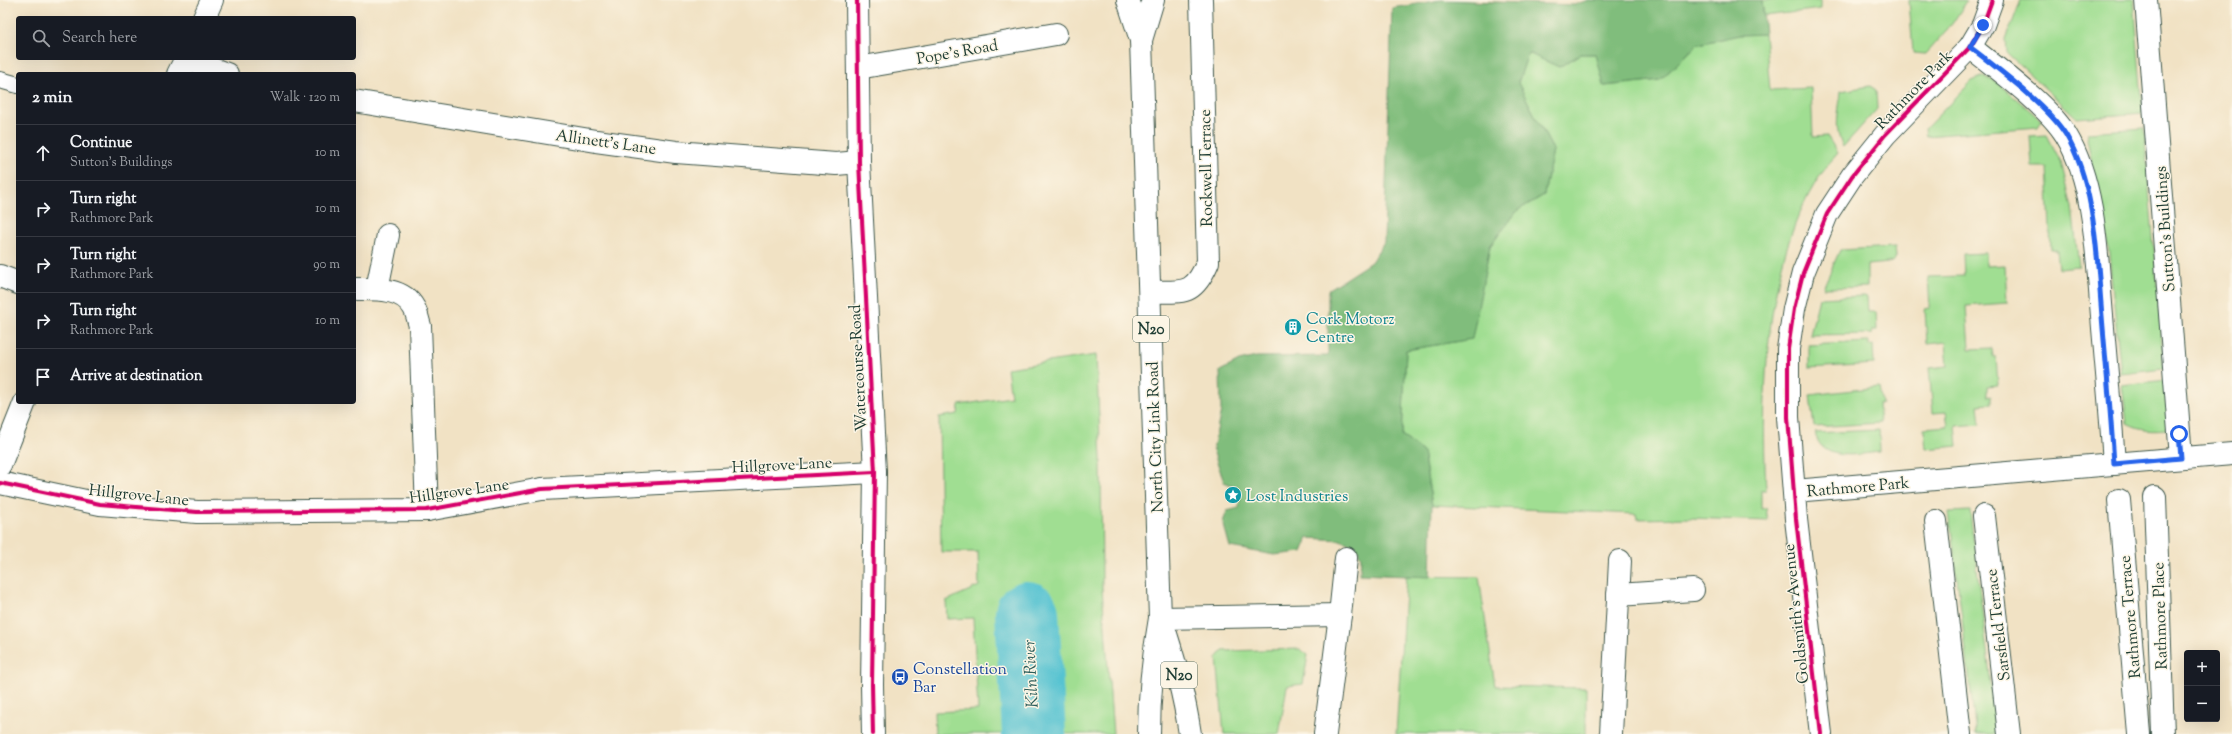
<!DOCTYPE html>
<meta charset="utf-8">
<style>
body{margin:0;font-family:"Sorts Mill Goudy",serif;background:#20242c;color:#f1f3f6}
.controls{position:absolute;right:12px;bottom:12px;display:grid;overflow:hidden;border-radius:4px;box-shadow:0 4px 16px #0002}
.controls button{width:36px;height:36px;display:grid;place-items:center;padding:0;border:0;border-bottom:1px solid #363941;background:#171b24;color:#f1f3f6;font:20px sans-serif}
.stop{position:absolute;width:12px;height:12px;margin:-9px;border:3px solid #2563eb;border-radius:50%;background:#fff}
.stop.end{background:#2563eb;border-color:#fff;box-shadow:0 1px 4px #0008}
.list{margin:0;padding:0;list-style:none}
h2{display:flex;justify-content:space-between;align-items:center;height:52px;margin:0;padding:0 16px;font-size:17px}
h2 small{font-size:13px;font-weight:400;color:#9ea1a6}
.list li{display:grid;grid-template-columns:26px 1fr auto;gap:12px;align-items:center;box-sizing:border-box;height:56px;padding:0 16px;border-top:1px solid #363941}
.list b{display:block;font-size:15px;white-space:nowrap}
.list p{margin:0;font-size:13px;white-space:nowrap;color:#9ea1a6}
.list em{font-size:13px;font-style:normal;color:#9ea1a6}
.icon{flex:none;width:22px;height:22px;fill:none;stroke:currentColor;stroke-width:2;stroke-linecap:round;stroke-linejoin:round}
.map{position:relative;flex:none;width:2232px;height:734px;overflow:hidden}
.search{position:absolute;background:#171b24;box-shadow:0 4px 16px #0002;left:16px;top:16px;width:340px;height:44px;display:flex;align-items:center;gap:10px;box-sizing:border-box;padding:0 14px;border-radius:4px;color:#9ea1a6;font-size:15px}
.panel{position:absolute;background:#171b24;box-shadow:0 4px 16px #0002;left:16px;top:72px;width:340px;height:332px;border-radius:4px}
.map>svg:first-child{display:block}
.green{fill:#a0de92;stroke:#608e63}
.forest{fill:#80bd7c;stroke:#507d58}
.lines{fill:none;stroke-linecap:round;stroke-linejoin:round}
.river{stroke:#57c3d1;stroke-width:64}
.service-casing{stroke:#3e564a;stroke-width:18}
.minor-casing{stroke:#3e564a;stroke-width:24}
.tertiary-casing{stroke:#3e564a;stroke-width:24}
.secondary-casing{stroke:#3e564a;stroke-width:24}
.trunk-casing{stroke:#3e564a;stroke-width:24}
.service{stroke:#fff;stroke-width:16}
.minor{stroke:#fff;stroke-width:22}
.tertiary{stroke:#fff;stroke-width:22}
.secondary{stroke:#fff;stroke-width:22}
.trunk{stroke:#fff;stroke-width:22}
.cycleway-casing{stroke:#fcf5e5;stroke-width:6}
.cycleway{stroke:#d6006c;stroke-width:4}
.route{stroke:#2563eb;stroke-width:5}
.labels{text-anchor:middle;stroke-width:3;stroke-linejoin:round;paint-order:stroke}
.shield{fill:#fcf5e5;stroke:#617469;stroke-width:1}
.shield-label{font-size:15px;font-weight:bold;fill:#1f3d34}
.street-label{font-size:16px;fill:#1f3d34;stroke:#fcf5e5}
.culture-label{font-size:16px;fill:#0d838f;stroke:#fcf5e5;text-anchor:start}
.transit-label{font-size:16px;fill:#164399;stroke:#fcf5e5;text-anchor:start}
.water-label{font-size:17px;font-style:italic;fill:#2d5e5b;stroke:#fcf5e5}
</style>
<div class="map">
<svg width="2232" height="734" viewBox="0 0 2232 734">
<rect width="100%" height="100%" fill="#fcf5e5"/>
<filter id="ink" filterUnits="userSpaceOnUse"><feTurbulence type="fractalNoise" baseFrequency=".025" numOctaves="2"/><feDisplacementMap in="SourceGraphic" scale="8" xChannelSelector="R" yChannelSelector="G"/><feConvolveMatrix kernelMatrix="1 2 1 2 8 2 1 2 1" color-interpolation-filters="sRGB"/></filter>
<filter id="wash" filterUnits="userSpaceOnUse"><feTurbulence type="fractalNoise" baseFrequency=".012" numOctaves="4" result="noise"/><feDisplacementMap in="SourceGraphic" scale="16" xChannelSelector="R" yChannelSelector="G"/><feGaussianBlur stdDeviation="0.9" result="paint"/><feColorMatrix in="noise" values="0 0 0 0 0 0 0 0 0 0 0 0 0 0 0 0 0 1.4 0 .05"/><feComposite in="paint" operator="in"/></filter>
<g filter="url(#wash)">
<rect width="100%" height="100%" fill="#f1e2c4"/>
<!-- green -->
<g class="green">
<path d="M1762 0H1821V9L1764 16Z"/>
<path d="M1909 0H1964L1967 1 1952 24 1925 54 1913 53Z"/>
<path d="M2021 0H2134L2143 113 2077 118 2007 53 2006 39Z"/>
<path d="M1765 34 1770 90 1811 88 1813 137 1827 136 1838 153C1764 233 1761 387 1766 490H1761V509L1766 508 1768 521 1691 518 1637 519 1636 514 1432 505 1423 452 1402 436 1406 350 1471 339 1490 246 1518 210 1544 195 1553 150 1518 83 1528 53 1559 67 1581 54H1596L1605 86 1660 80 1698 44 1739 35Z"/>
<path d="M1982 77 1993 79 2041 120 2037 127 1926 136 1925 129 1972 81Z"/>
<path d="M1870 86 1876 90 1877 109 1843 147C1833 127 1839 112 1841 91Z"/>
<path d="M2144 128 2164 369 2121 374 2107 234 2087 139 2088 132Z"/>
<path d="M2047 135 2061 162 2072 207 2079 267 2059 269 2057 250H2051L2047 167H2032L2030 136Z"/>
<path d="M1895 247 1896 256 1894 261 1888 263 1867 265V287L1823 288 1840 250Z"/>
<path d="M1986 253V266L2005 265 2007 303 1966 306 1969 349 1992 348 1993 357H1996L1998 385 1987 386V396L1991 395V404L1978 405 1980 424 1956 426 1958 446 1926 449 1924 428 1948 426 1946 412 1933 413 1929 368 1948 366 1946 342 1927 344 1925 309 1930 308 1928 277 1964 276 1963 254Z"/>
<path d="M1864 296 1867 297 1868 312H1876L1877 330H1872V334L1810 335 1819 298Z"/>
<path d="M1868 342 1869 346 1873 345 1874 364 1809 368V345Z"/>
<path d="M1096 355 1101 459 1102 588 1113 734H935L934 712 978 710 973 618 947 619 946 601 979 586 978 552H941L939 417 958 414 959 405 1011 397 1007 368Z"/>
<path d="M2166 380 2170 429C2153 430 2142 431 2127 423L2122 385Z"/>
<path d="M1879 387 1882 404 1878 405 1880 423 1814 427 1810 395Z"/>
<path d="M1879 430 1880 452C1857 454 1822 463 1815 433Z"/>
<path d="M1970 511 1997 734H1976L1949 512Z"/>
<path d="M1406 576 1479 577 1495 686 1586 688V734H1396Z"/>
<path d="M1300 649 1308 655 1303 684 1287 686 1279 734H1224L1217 658 1223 651Z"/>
</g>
<!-- forest -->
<path class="forest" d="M1441 0 1574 5 1588 0H1762L1765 34 1739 35 1698 44 1660 80 1604 86 1596 54H1581L1559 67 1528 53 1518 83 1553 150 1544 195 1518 210 1490 246 1472 339 1406 350 1402 436 1423 452 1432 505 1430 577 1360 574 1361 557 1356 546 1340 540 1308 538 1302 552 1274 555 1230 547 1223 522 1227 511 1239 508 1240 499 1236 487 1224 482 1213 450 1221 410 1220 371 1239 361 1256 357 1328 356V290L1371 262 1384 242 1392 8Z"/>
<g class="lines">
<!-- river -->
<path class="river" d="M1027 613 1034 734"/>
</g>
</g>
<g filter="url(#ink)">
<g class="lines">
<defs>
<path id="service" d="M0 80 18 85"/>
<g id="minor">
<path d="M2146 0 2181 458"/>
<path d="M1970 47C1998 69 2048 106 2066 135 2096 185 2097 259 2102 316 2106 365 2111 415 2114 464"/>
<path d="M185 59 227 74"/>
<path d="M858 68 1056 34"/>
<path d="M354 101 596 141 676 152 836 164 859 162"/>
<path d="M0 276 18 283"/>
<path d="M354 289C374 289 403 287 414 308 417 313 418 320 420 326L427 510"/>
<path d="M377 289 388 235"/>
<path d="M1150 292C1183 291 1193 297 1208 262L1201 0"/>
<path d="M0 483 100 504 197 512 427 510 542 489 875 472"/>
<path d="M1794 491 2232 454"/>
<path d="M2155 497 2163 734"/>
<path d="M2119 500 2139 734"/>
<path d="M1984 516 2009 734"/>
<path d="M1936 521 1960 734"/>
<path d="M1618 595 1693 590"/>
<path d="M1340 615 1346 558"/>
<path d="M1160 618 1340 615 1325 734"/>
<path d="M1611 734 1620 561"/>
<path d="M1821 734 1796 519 1788 417V349L1794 309 1803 273 1827 214 1852 176 1885 135 1970 47 1983 25 1992 0"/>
</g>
<path id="tertiary" d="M857 0 859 162 875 472 872 685 873 734"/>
<g id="secondary">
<path d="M204 18 212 0"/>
<path d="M178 74 186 58"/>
<path d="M0 465 25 402"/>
</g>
<g id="trunk">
<path d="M1128 0 1141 40 1160 618C1153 657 1149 694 1149 734"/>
<path d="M1141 40 1153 0"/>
<path d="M1161 619C1174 657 1184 694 1190 734"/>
</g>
</defs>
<!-- service casing -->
<use href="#service" class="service-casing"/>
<!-- minor casing -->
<use href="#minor" class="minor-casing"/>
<!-- tertiary casing -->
<use href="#tertiary" class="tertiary-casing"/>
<!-- secondary casing -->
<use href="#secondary" class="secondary-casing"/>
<!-- trunk casing -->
<use href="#trunk" class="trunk-casing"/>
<!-- service -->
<use href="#service" class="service"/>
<!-- minor -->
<use href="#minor" class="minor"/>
<!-- tertiary -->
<use href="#tertiary" class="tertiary"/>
<!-- secondary -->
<use href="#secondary" class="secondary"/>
<!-- trunk -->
<use href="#trunk" class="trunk"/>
<defs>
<g id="cycleway">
<path d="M857 0 859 162 875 472 872 685 873 734"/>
<path d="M0 483 100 504 197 512 427 510 542 489 875 472"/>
<path d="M1821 734 1796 519 1788 417V349L1794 309 1803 273 1827 214 1852 176 1885 135 1970 47 1983 25 1992 0"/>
</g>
</defs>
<!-- cycleway casing -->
<use href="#cycleway" class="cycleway-casing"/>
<!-- cycleway -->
<use href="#cycleway" class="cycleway"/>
</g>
</g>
<g class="lines" filter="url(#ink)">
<!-- route -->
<path class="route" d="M1983 25 1970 47C1998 69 2048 106 2066 135 2096 185 2097 259 2102 316 2106 365 2111 415 2114 464L2181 458 2179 434"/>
</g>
<!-- icons -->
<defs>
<symbol id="building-disc" viewBox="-11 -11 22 22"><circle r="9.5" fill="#0f9aa8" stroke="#fcf5e5"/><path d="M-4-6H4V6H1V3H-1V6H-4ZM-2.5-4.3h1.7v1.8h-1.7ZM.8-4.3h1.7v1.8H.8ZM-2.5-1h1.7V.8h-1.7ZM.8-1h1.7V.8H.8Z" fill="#fff"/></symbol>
<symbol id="sight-disc" viewBox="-11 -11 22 22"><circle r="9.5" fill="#0f9aa8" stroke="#fcf5e5"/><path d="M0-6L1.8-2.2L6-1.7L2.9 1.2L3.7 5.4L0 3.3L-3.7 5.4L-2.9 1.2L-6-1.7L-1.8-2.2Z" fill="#fff"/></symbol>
<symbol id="bus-disc" viewBox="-11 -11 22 22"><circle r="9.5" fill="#1a4fb4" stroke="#fcf5e5"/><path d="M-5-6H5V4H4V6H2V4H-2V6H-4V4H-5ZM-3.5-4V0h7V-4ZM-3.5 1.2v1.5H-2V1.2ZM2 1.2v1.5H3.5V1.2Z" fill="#fff"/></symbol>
</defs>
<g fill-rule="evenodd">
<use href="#building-disc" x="1283" y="317" width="20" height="20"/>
<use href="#sight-disc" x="1223" y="485" width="20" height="20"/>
<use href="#bus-disc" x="890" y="667" width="20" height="20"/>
</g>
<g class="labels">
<!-- shield labels -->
<g class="shield">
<rect x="1133" y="316" width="36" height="26" rx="3"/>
<rect x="1161" y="662" width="36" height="26" rx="3"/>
</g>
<g class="shield-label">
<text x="1151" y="334">N20</text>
<text x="1179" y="680">N20</text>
</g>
<!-- street labels -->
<g class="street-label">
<text transform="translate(957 51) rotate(-10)" y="6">Pope's Road</text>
<text transform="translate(1913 89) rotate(-46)" y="6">Rathmore Park</text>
<text transform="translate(606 141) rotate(8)" y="6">Allinett's Lane</text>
<text transform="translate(1205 168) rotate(-91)" y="6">Rockwell Terrace</text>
<text transform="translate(2164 229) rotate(-94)" y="6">Sutton's Buildings</text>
<text transform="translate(857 368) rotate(-93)" y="6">Watercourse Road</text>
<text transform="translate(1154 437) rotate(-92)" y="6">North City Link Road</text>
<text transform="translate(782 464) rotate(-3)" y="6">Hillgrove Lane</text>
<text transform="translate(1858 486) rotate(-5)" y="6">Rathmore Park</text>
<text transform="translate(459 490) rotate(-8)" y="6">Hillgrove Lane</text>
<text transform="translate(139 494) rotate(6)" y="6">Hillgrove Lane</text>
<text transform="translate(1795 614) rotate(-96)" y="6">Goldsmith's Avenue</text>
<text transform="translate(2159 616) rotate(-92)" y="6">Rathmore Place</text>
<text transform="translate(2129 617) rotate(-95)" y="6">Rathmore Terrace</text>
<text transform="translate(1997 625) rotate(-97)" y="6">Sarsfield Terrace</text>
</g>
<!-- culture labels -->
<g class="culture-label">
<text x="1306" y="324">Cork Motorz<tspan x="1306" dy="18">Centre</tspan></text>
<text x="1246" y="501">Lost Industries</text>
</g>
<!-- transit labels -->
<g class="transit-label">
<text x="913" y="674">Constellation<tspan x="913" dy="18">Bar</tspan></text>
</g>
<!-- water labels -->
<g class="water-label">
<text transform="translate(1030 674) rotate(-93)" y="6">Kiln River</text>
</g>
</g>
</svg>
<div class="controls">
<button>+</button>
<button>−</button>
</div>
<div class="stop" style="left:2179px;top:434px"></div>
<div class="stop end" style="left:1983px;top:25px"></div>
<div class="search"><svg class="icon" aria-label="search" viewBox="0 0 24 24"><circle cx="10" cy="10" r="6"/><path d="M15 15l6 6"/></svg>Search here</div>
<section class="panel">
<h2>2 min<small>Walk · 120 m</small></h2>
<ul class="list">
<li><svg class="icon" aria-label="ahead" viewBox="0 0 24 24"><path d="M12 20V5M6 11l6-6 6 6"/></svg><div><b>Continue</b><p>Sutton's Buildings</p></div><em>10 m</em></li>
<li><svg class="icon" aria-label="right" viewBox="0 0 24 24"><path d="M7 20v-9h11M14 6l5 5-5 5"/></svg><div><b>Turn right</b><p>Rathmore Park</p></div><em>10 m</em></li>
<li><svg class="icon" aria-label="right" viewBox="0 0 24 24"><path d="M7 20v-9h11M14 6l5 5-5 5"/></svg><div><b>Turn right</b><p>Rathmore Park</p></div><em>90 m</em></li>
<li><svg class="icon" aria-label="right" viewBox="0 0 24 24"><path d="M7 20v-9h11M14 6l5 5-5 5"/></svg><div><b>Turn right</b><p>Rathmore Park</p></div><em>10 m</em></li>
<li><svg class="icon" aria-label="arrive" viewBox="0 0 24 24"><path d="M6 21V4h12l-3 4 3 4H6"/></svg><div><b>Arrive at destination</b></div></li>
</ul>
</section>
</div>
